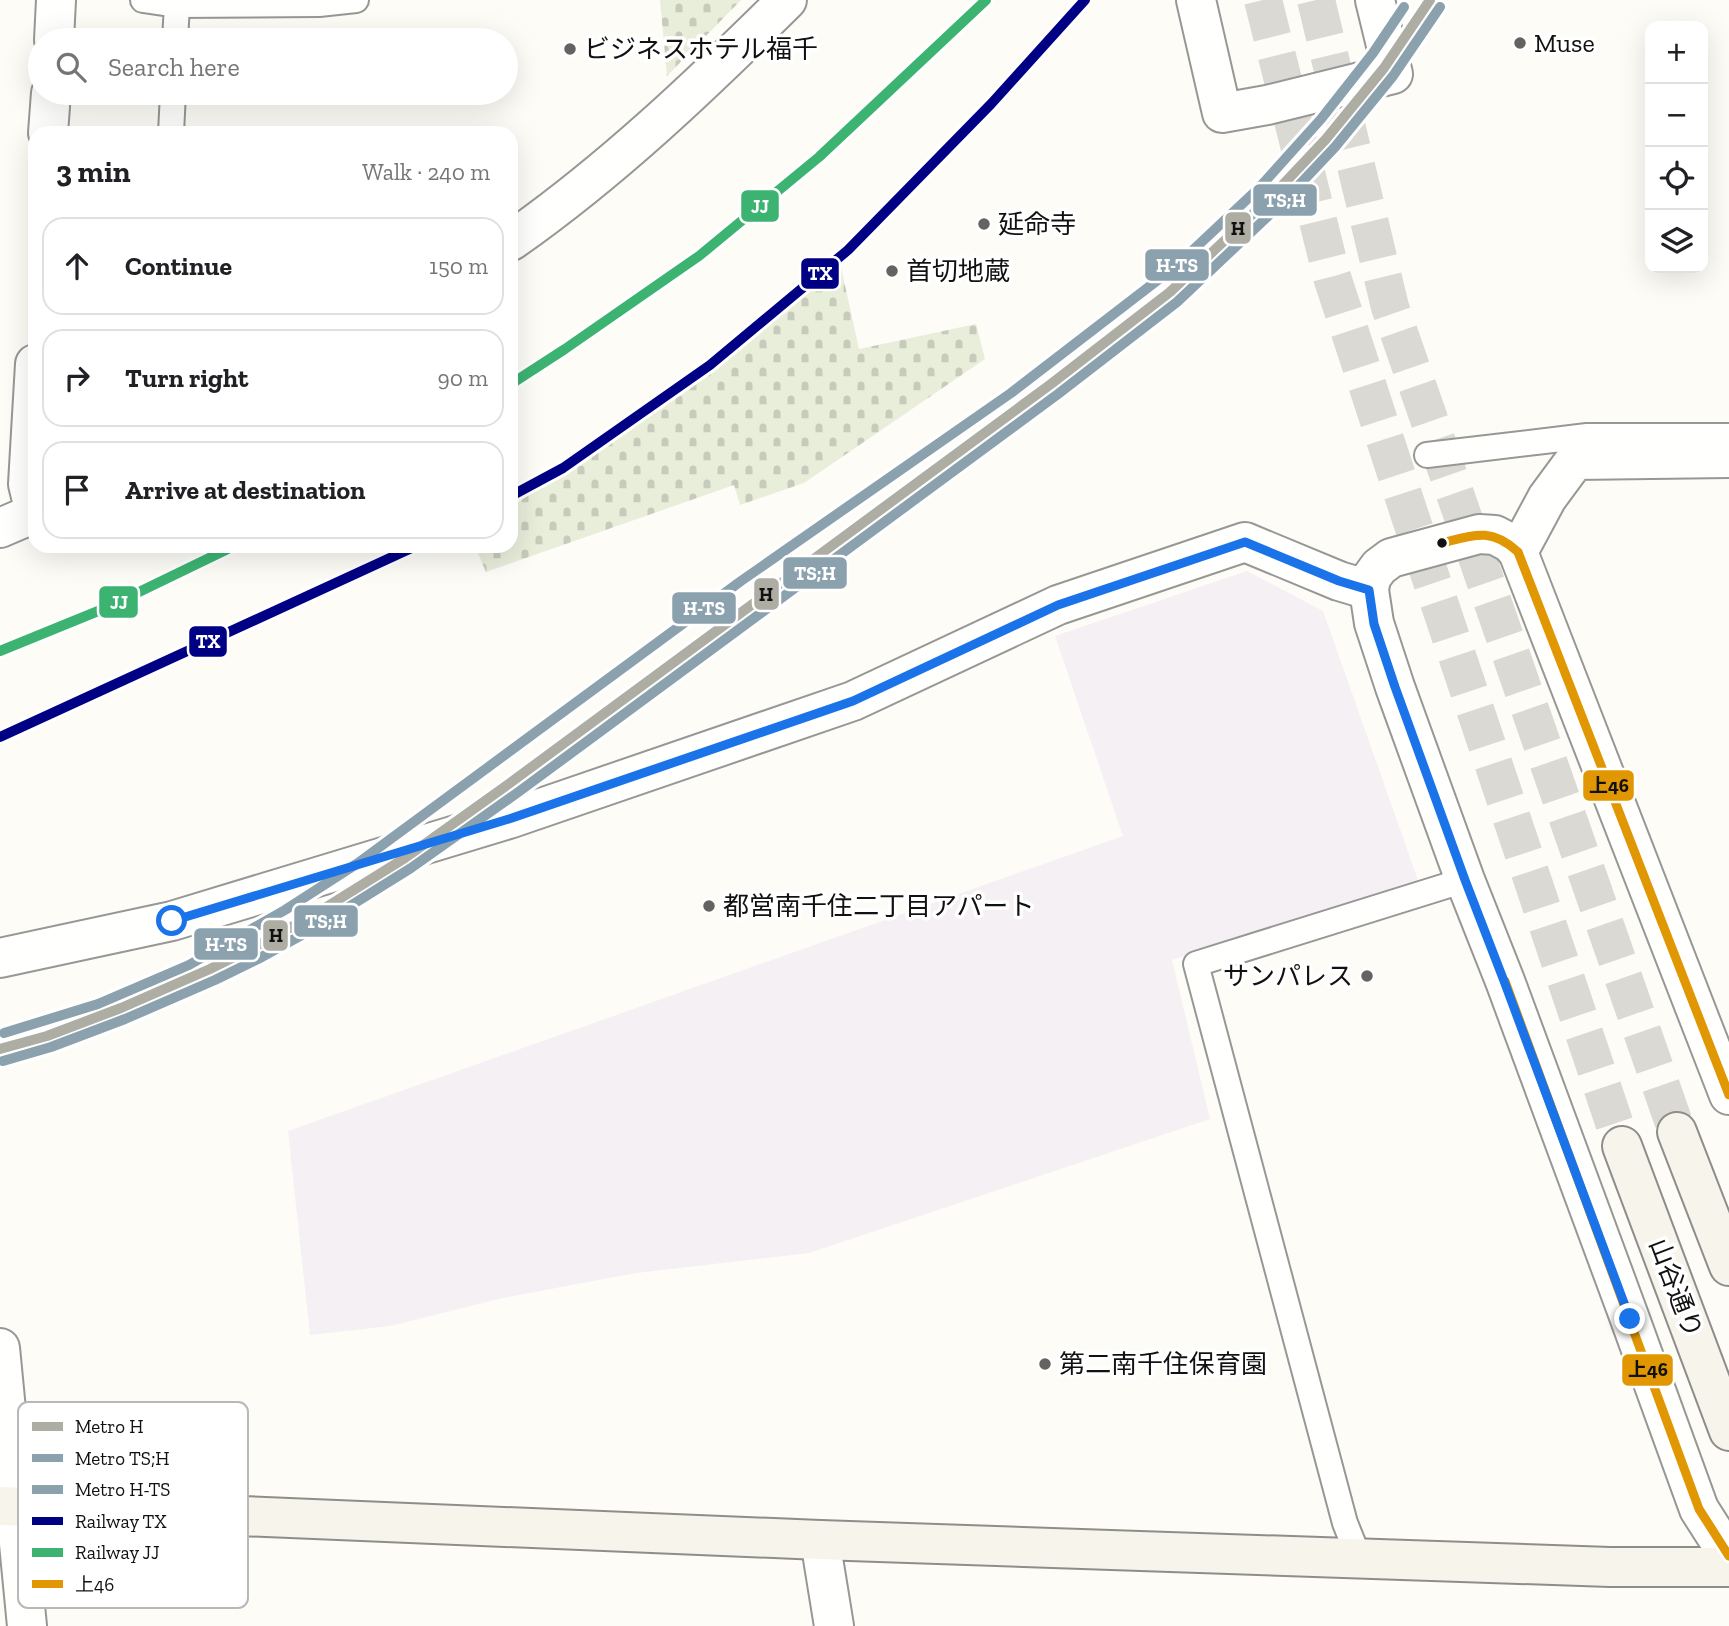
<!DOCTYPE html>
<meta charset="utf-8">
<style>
body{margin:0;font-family:"Zilla Slab","Noto Sans JP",serif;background:#f6f6f6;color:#202124}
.controls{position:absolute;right:21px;top:21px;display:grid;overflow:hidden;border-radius:14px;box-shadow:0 7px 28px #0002}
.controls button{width:63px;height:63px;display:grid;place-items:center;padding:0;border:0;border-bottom:2px solid #e0e0e0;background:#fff;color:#202124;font:35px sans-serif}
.stop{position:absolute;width:21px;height:21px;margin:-16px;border:5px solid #1a73e8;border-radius:50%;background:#fff}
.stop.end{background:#1a73e8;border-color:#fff;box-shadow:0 2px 7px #0008}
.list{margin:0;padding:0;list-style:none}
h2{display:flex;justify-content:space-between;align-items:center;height:91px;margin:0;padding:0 28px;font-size:30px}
h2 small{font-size:23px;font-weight:400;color:#757577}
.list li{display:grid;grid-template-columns:46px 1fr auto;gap:21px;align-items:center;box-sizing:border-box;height:98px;margin:0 14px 14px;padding:0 14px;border:2px solid #e0e0e0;border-radius:21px}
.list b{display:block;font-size:26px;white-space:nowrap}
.list em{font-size:23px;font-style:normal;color:#757577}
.icon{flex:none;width:38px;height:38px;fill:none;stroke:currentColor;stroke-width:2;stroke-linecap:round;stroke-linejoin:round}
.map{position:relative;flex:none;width:1729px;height:1626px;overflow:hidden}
.search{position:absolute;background:#fff;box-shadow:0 7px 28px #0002;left:28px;top:28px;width:490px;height:77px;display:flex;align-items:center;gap:18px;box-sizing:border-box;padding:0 24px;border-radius:38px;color:#757577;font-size:26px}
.panel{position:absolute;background:#fff;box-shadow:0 7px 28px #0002;left:28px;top:126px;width:490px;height:427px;border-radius:21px}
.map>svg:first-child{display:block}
.industrial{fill:#f5f0f3}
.cemetery{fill:url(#cemetery-stones)}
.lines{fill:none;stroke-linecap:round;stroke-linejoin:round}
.secondary-tunnel{stroke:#dad9d4;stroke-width:38;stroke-dasharray:38 19;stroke-linecap:butt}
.lane-casing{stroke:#979795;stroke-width:28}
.street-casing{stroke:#979795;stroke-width:42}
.secondary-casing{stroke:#8e8d8b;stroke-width:42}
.lane{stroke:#fffffe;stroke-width:24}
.street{stroke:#fffffe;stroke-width:38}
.secondary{stroke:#f6f4eb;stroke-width:38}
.bus-1-casing{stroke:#fff;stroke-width:14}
.bus-1{stroke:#e09702;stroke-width:9}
.rail-1-casing{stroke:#fff;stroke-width:16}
.rail-2-casing{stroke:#fff;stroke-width:16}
.rail-1{stroke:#000084;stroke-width:10}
.rail-2{stroke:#3cb371;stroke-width:10}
.metro-1-casing{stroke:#fff;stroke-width:16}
.metro-2-casing{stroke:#fff;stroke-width:16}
.metro-3-casing{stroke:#fff;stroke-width:16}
.metro-1{stroke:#adada4;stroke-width:10}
.metro-2{stroke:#8ba2ae;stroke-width:10}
.metro-3{stroke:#8ba2ae;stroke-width:10}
.route{stroke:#1a73e8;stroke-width:9}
.poi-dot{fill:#646362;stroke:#fff;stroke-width:2.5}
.bus-dot{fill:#111;stroke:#fff;stroke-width:2.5}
.labels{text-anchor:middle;stroke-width:7;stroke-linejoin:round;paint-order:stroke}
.poi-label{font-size:26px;fill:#111;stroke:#fff;text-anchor:start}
.street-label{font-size:26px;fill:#111;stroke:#fff}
.key{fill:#fff;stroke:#b8b8b8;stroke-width:2}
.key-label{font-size:19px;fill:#111}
.line-badge{stroke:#fff;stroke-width:2.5}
.badge-label{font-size:19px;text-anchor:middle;font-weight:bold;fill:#fff}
.pale-badge-label{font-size:19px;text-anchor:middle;font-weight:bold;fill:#111}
</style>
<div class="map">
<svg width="1729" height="1626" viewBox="0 0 1729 1626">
<defs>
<pattern id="cemetery-stones" width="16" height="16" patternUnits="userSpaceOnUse" patternTransform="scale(1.75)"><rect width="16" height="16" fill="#e9eedb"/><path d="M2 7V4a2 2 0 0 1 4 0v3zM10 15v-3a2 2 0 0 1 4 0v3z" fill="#c7cbbb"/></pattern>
</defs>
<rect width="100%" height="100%" fill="#fdfcf7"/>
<!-- industrial -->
<path class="industrial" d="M1247 571 1323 611 1419 883 1172 960 1210 1119 809 1253 636 1273 498 1299 390 1326 310 1335 288 1131 1123 836 1055 636Z"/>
<!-- cemetery -->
<g class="cemetery">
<path d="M660 0H741L667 76Z"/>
<path d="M839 258 859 349 976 324 985 359 804 483 740 505 734 485 486 572 475 546H511V508Z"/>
</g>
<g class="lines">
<!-- secondary-tunnel -->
<g class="secondary-tunnel">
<path d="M1263 0 1332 277 1409 513 1622 1146"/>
<path d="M1316 0 1390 307 1677 1132"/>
</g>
<defs>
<g id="lane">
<path d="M143 0 177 5 319 4 356 0"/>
<path d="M175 40 177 5"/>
<path d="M171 133 173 93"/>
<path d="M1427 455 1587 436H1729"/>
<path d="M1359 1558 1345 1523 1196 964 1465 880"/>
</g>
<g id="street">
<path d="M1196 0 1222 113 1267 105 1393 74 1375 0"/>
<path d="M54 40 56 0"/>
<path d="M48 133 51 93"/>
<path d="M511 241C611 171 700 86 787 0"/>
<path d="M0 528 35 513 28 484 35 364"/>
<path d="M1518 552 1547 498 1575 460 1729 458"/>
<path d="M0 958 172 921 512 818 853 701 1058 605 1245 542 1339 581 1369 590"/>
<path d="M1729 1095 1518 552 1510 543 1495 535 1479 534 1391 558 1379 567 1371 578 1369 590 1374 623 1395 687 1465 880 1505 981 1630 1319 1699 1509 1729 1556"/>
<path d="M0 1348 27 1626"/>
<path d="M820 1540 834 1626"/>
</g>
<g id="secondary">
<path d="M1677 1132 1729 1266"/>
<path d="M1622 1146 1729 1431"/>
<path d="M0 1506 820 1540 1610 1567H1729"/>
</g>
</defs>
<!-- lane casing -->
<use href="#lane" class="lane-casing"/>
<!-- street casing -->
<use href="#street" class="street-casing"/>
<!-- secondary casing -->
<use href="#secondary" class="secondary-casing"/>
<!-- lane -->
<use href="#lane" class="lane"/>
<!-- street -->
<use href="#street" class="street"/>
<!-- secondary -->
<use href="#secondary" class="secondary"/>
<defs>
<g id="bus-1">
<path d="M1442 543C1474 535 1491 527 1518 552L1729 1095"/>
<path d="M1505 981 1699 1509 1729 1556"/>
</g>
</defs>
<!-- bus-1 casing -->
<use href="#bus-1" class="bus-1-casing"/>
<!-- bus-1 -->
<use href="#bus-1" class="bus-1"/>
<defs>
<g id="rail-1">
<path d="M511 496 563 468 710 365 848 250 991 104 1085 0"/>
<path d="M0 737 416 546"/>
</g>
<g id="rail-2">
<path d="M511 384 565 349 699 256 819 157 986 0"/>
<path d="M0 651 108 607 234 546"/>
</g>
</defs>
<!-- rail-1 casing -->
<use href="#rail-1" class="rail-1-casing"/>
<!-- rail-2 casing -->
<use href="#rail-2" class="rail-2-casing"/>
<!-- rail-1 -->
<use href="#rail-1" class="rail-1"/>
<!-- rail-2 -->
<use href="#rail-2" class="rail-2"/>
<defs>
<path id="metro-1" d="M0 1049 47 1036 121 1008 210 969 252 948 312 916 405 858 510 783 1051 384 1170 292 1276 192 1326 139 1384 68 1430 0"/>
<path id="metro-2" d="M3 1061 51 1047 125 1019 215 980 258 959 318 926 411 868 517 793 1058 394 1177 302 1284 201 1335 147 1393 76 1440 7"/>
<path id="metro-3" d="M4 1033 98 1004 189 965 285 910 358 863 741 581 1011 393 1176 266 1258 189 1321 119 1373 53 1404 7"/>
</defs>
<!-- metro-1 casing -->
<use href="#metro-1" class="metro-1-casing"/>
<!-- metro-2 casing -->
<use href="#metro-2" class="metro-2-casing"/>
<!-- metro-3 casing -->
<use href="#metro-3" class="metro-3-casing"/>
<!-- metro-1 -->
<use href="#metro-1" class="metro-1"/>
<!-- metro-2 -->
<use href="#metro-2" class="metro-2"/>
<!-- metro-3 -->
<use href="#metro-3" class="metro-3"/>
</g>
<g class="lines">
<!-- route -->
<path class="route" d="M172 921 512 818 853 701 1058 605 1245 542 1339 581 1369 590 1374 624 1395 687 1465 880 1504 981 1630 1319"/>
</g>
<!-- markers -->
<g class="poi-dot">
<circle cx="1520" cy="43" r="7"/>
<circle cx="570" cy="49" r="7"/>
<circle cx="984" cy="224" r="7"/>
<circle cx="892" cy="271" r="7"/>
<circle cx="709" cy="906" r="7"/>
<circle cx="1367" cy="976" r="7"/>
<circle cx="1045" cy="1364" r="7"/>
</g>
<circle class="bus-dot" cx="1442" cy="543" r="6"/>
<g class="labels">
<!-- poi labels -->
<g class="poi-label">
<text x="1534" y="52">Muse</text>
<text x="584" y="58">ビジネスホテル福千</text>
<text x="998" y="233">延命寺</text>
<text x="906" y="280">首切地蔵</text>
<text x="723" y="915">都営南千住二丁目アパート</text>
<text x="1353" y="985" text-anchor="end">サンパレス</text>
<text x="1059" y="1373">第二南千住保育園</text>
</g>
<!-- street labels -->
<g class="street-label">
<text transform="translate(1676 1288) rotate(69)" y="9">山谷通り</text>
</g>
</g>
<!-- legend -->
<rect x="18" y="1402" width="230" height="206" rx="10" class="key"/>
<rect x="32" y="1422" width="31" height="9" fill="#adada4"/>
<rect x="32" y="1454" width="31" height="8" fill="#8ba2ae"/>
<rect x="32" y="1485" width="31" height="9" fill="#8ba2ae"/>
<rect x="32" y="1517" width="31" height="8" fill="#000084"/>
<rect x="32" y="1548" width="31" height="9" fill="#3cb371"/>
<rect x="32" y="1580" width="31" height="8" fill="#e09702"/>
<g class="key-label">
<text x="75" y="1433">Metro H</text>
<text x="75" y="1465">Metro TS;H</text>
<text x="75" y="1496">Metro H-TS</text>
<text x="75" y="1528">Railway TX</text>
<text x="75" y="1559">Railway JJ</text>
<text x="75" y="1591">上46</text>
</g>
<g class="line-badge">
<rect x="1252" y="183" width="66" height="34" rx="7" fill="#8ba2ae"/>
<rect x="740" y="189" width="40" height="34" rx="7" fill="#3cb371"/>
<rect x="1224" y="211" width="28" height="34" rx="7" fill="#adada4"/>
<rect x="1144" y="248" width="66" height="34" rx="7" fill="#8ba2ae"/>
<rect x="800" y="257" width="40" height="33" rx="7" fill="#000084"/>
<rect x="782" y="556" width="66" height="34" rx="7" fill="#8ba2ae"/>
<rect x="753" y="577" width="27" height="34" rx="7" fill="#adada4"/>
<rect x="98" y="585" width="41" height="34" rx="7" fill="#3cb371"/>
<rect x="671" y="591" width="66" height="34" rx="7" fill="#8ba2ae"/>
<rect x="188" y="625" width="40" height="33" rx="7" fill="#000084"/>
<rect x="1582" y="769" width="53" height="33" rx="7" fill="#e09702"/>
<rect x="293" y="904" width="66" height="34" rx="7" fill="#8ba2ae"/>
<rect x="262" y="919" width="27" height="33" rx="7" fill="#adada4"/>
<rect x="193" y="927" width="66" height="34" rx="7" fill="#8ba2ae"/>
<rect x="1621" y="1353" width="53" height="34" rx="7" fill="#e09702"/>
</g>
<g class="badge-label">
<text x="1285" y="207">TS;H</text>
<text x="760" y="213">JJ</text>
<text x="1177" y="272">H-TS</text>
<text x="820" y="280">TX</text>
<text x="815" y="580">TS;H</text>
<text x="119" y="609">JJ</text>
<text x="704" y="615">H-TS</text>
<text x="208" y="648">TX</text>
<text x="326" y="928">TS;H</text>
<text x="226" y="951">H-TS</text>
</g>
<g class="pale-badge-label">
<text x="1238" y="235">H</text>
<text x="766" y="601">H</text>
<text x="1609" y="792">上46</text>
<text x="276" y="942">H</text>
<text x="1648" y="1376">上46</text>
</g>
</svg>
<div class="controls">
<button>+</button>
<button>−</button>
<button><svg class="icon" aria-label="locate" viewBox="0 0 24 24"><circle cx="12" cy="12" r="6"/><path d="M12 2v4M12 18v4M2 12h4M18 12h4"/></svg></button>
<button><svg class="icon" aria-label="layers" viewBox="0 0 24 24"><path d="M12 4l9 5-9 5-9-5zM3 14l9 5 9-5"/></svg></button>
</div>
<div class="stop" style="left:172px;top:921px"></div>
<div class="stop end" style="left:1630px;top:1319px"></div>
<div class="search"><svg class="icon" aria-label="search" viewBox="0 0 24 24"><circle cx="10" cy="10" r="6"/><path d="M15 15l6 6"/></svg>Search here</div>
<section class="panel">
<h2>3 min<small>Walk · 240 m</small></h2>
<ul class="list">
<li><svg class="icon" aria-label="ahead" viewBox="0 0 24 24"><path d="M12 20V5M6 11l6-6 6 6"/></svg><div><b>Continue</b></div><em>150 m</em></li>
<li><svg class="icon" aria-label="right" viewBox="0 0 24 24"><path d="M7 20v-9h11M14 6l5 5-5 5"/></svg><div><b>Turn right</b></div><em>90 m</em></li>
<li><svg class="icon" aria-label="arrive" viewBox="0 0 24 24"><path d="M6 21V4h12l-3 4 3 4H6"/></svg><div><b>Arrive at destination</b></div></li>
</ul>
</section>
</div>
